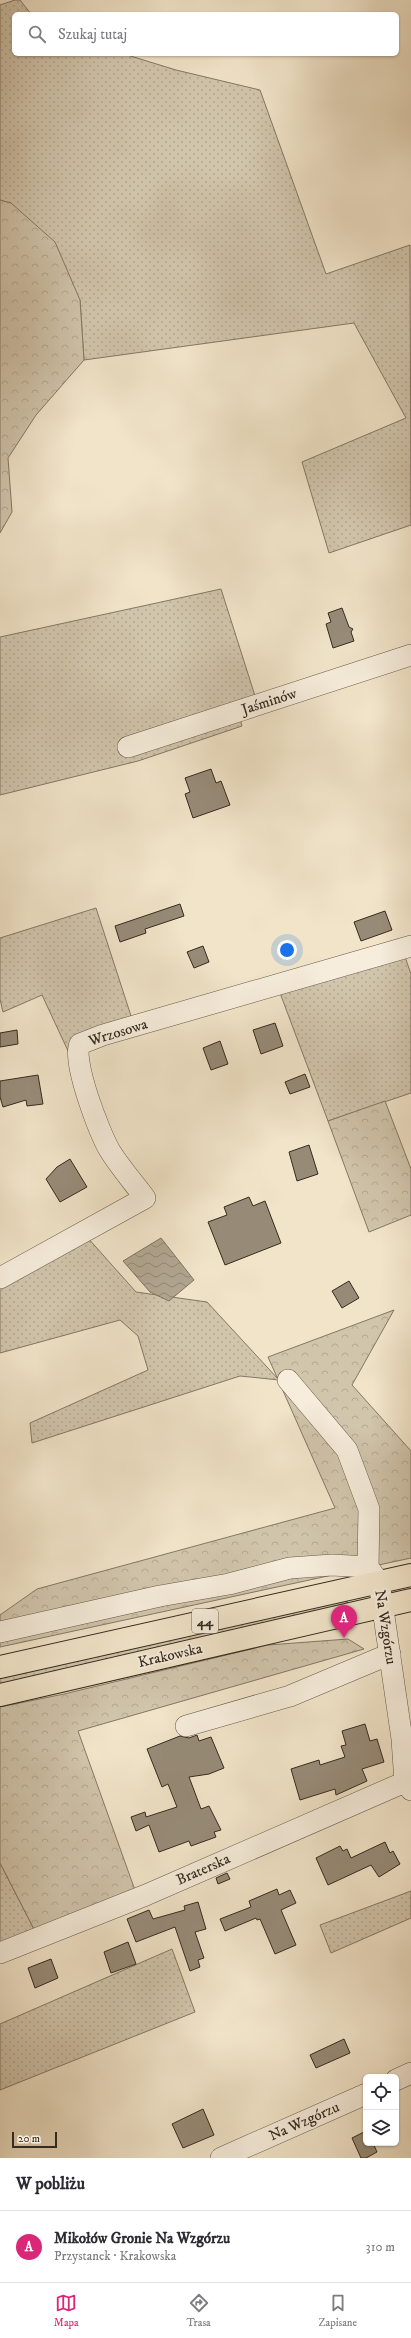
<!DOCTYPE html>
<html lang="pl">
<meta charset="utf-8">
<style>
body{margin:0;font-family:"IM FELL DW Pica",serif;background:#f7f7f7;color:#2b2b33}
.controls{position:absolute;right:12px;bottom:12px;display:grid;overflow:hidden;border-radius:6px;box-shadow:0 1px 3px #0004}
.controls button{width:36px;height:36px;display:grid;place-items:center;padding:0;border:0;border-bottom:1px solid #e1e1e2;background:#fff;color:#2b2b33;font:20px sans-serif}
.scale{position:absolute;left:12px;bottom:10px;width:45px;box-sizing:border-box;padding-left:4px;border:2px solid #352b20;border-top:0;font-size:11px;line-height:14px;white-space:nowrap;color:#352b20;-webkit-text-stroke:3px #f6eddc;paint-order:stroke}
.you{position:absolute;left:287px;top:950px;width:14px;height:14px;margin:-10px;border:3px solid #fff;border-radius:50%;background:#1a73e8;box-shadow:0 0 0 6px #1a73e833}
.badge{display:grid;place-items:center;width:26px;height:26px;border-radius:50%;background:#db2777;color:#fff;font-size:13px;font-weight:700}
.pin{position:absolute;translate:-50% -33px;filter:drop-shadow(0 1px 2px #0008)}
.pin::after{content:'';position:absolute;top:21px;width:14px;height:12px;background:inherit;clip-path:polygon(0 0,100% 0,50% 100%)}
.list{margin:0;padding:0;list-style:none}
h2{display:flex;justify-content:space-between;align-items:center;height:52px;margin:0;padding:0 16px;font-size:17px}
h2 small{font-size:13px;font-weight:400;color:#7c7c81}
.list li{display:grid;grid-template-columns:26px 1fr auto;gap:12px;align-items:center;box-sizing:border-box;height:72px;padding:0 16px;border-top:1px solid #e1e1e2}
.list b{display:block;font-size:15px;white-space:nowrap}
.list p{margin:0;font-size:13px;white-space:nowrap;color:#7c7c81}
.list em{font-size:13px;font-style:normal;color:#7c7c81}
.icon{flex:none;width:22px;height:22px;fill:none;stroke:currentColor;stroke-width:2;stroke-linecap:round;stroke-linejoin:round}
.map{position:relative;flex:none;width:411px;height:2158px;overflow:hidden}
.search{position:absolute;background:#fff;box-shadow:0 1px 3px #0004;left:12px;right:12px;top:12px;height:44px;display:flex;align-items:center;gap:10px;box-sizing:border-box;padding:0 14px;border-radius:6px;color:#7c7c81;font-size:15px}
.sheet{height:124px;background:#fff}
nav{display:flex;justify-content:space-around;align-items:center;box-sizing:border-box;height:56px;border-top:1px solid #e1e1e2;background:#fff;font-size:11px;color:#7c7c81}
nav a{display:grid;justify-items:center;gap:2px}
nav .on{color:#db2777}
.map>svg:first-child{display:block}
.grass{fill:url(#grass-dots);stroke:#837866}
.forest{fill:url(#forest-crowns);stroke:#837866}
.water{fill:url(#water-waves);stroke:#7f7463}
.building{fill:#978b78;stroke:#352b20}
.lines{fill:none;stroke-linecap:round;stroke-linejoin:round}
.minor-casing{stroke:#64594a;stroke-width:22}
.major-casing{stroke:#352b20;stroke-width:24}
.minor{stroke:#f6eddc;stroke-width:21}
.major{stroke:#f1e4c9;stroke-width:22}
.labels{text-anchor:middle;stroke-width:4;stroke-linejoin:round;paint-order:stroke}
.shield{fill:#f6eddc;stroke:#6f6558;stroke-width:1}
.shield-label{font-size:14px;font-weight:bold;fill:#352b20}
.street-label{font-size:15px;fill:#352b20;stroke:#f6eddc}
</style>
<div class="map">
<svg width="411" height="2158" viewBox="0 0 411 2158">
<defs>
<pattern id="grass-dots" width="8" height="8" patternUnits="userSpaceOnUse"><rect width="8" height="8" fill="#d1c5ac"/><path d="M2 2h.1M6 6h.1" fill="none" stroke="#b4a994" stroke-width="1.8" stroke-linecap="round"/></pattern>
<pattern id="forest-crowns" width="20" height="18" patternUnits="userSpaceOnUse"><rect width="20" height="18" fill="#d1c5ac"/><path d="M2 6a3 3 0 1 1 6 0M12 15a3 3 0 1 1 6 0" fill="none" stroke="#b4a994"/></pattern>
<pattern id="water-waves" width="16" height="10" patternUnits="userSpaceOnUse"><rect width="16" height="10" fill="#b1a590"/><path d="M0 5q4-4 8 0t8 0" fill="none" stroke="#918775"/></pattern>
</defs>
<rect width="100%" height="100%" fill="#f1e4c9"/>
<filter id="stains"><feTurbulence type="fractalNoise" baseFrequency=".005" numOctaves="4"/><feColorMatrix values="0 0 0 0 .2 0 0 0 0 .09 0 0 0 0 .02 0 0 0 .5 -.17"/></filter>
<radialGradient id="worn" r=".72"><stop offset=".6" stop-color="#630" stop-opacity="0"/><stop offset="1" stop-color="#630" stop-opacity=".3"/></radialGradient>
<!-- grass -->
<g class="grass">
<path d="M15 0H20L31 14H14V54H124L176 70 260 90 326 274 410 245 411 525 329 553 302 462 406 418 354 323 84 360 80 300 11 204 0 200V5Z"/>
<path d="M221 589 256 699 240 719 242 726 138 761 0 795V637Z"/>
<path d="M96 908 133 1022 69 1053 42 995 3 1012 0 999V938Z"/>
<path d="M404 954 411 974V1093L328 1121 280 993Z"/>
<path d="M87 1237 136 1292 207 1302 279 1380 240 1376 32 1443 30 1423 148 1370 138 1336 120 1320 0 1353V1272Z"/>
<path d="M343 1599 348 1602 344 1605 0 1684V1675Z"/>
<path d="M0 1863 36 1933 0 1947Z"/>
<path d="M411 1891V1918L331 1953 320 1925Z"/>
<path d="M172 1949 195 2012 0 2090V2024Z"/>
</g>
<!-- forest -->
<g class="forest">
<path d="M0 200 11 203 55 242 80 300 84 360 36 415 8 458 12 512 0 533Z"/>
<path d="M385 1101 411 1169V1215L369 1232 328 1121Z"/>
<path d="M394 1310 352 1385 411 1451V1558L0 1647V1615L37 1589 335 1508 268 1357Z"/>
<path d="M348 1639 364 1649 78 1731 136 1893 36 1933 0 1863V1707L64 1694 268 1645Z"/>
</g>
<!-- water -->
<path class="water" d="M161 1238 194 1280 169 1301 150 1292 123 1261Z"/>
<!-- building -->
<g class="building">
<path d="M342 608 349 627 353 629 351 632 354 641 333 648 326 624 331 622 328 613Z"/>
<path d="M211 769 216 783 221 781 230 805 193 818 185 794 190 792 185 778Z"/>
<path d="M180 904 184 916 145 929 146 933 120 942 115 926Z"/>
<path d="M385 911 392 930 361 941 354 922Z"/>
<path d="M203 946 209 962 194 968 187 952Z"/>
<path d="M275 1023 283 1046 261 1054 253 1030Z"/>
<path d="M17 1030 18 1044 0 1047V1033Z"/>
<path d="M220 1041 228 1064 211 1070 203 1048Z"/>
<path d="M305 1074 310 1087 290 1094 285 1082Z"/>
<path d="M38 1075 43 1104 27 1106 26 1100 3 1107 0 1097V1081Z"/>
<path d="M309 1145 318 1174 297 1181 289 1152Z"/>
<path d="M70 1159 87 1187 60 1202 46 1179 57 1167Z"/>
<path d="M249 1197 253 1206 265 1201 281 1243 225 1265 208 1222 227 1215 224 1207Z"/>
<path d="M349 1281 359 1298 342 1308 332 1291Z"/>
<path d="M365 1724 370 1741 377 1739 384 1762 362 1769 367 1781 336 1795 335 1789 300 1800 291 1769 319 1760 320 1765 345 1757 341 1746 346 1745 342 1731Z"/>
<path d="M197 1735 199 1741 211 1737 224 1768 209 1774 189 1777 201 1809 209 1806 221 1830 214 1832 216 1837 191 1846 189 1841 159 1852 149 1825 136 1831 131 1817 145 1812 146 1817 177 1807 168 1784 162 1787 147 1749 180 1736 189 1738Z"/>
<path d="M385 1842 390 1853 393 1851 400 1864 379 1877 371 1865 328 1885 316 1858 340 1846 343 1851 347 1849 351 1858Z"/>
<path d="M227 1873 230 1879 218 1884 216 1878Z"/>
<path d="M277 1889 279 1895 290 1890 296 1903 281 1910 296 1945 275 1954 260 1919 257 1920 256 1918 225 1931 220 1919 251 1907 249 1901Z"/>
<path d="M198 1902 206 1929 195 1932 204 1958 198 1960 200 1967 190 1971 175 1927 136 1942 127 1919 149 1910 153 1919 185 1910 184 1906Z"/>
<path d="M128 1942 136 1964 111 1973 104 1952Z"/>
<path d="M51 1959 58 1978 35 1988 28 1968Z"/>
<path d="M344 2039 350 2053 316 2068 310 2055Z"/>
<path d="M203 2109 214 2135 183 2148 172 2124Z"/>
<path d="M366 2131V2143H373L377 2152 366 2158H361L352 2138Z"/>
</g>
<g class="lines">
<defs>
<g id="minor">
<path d="M128 747 411 655"/>
<path d="M0 1278 145 1198C133 1182 120 1167 110 1151 100 1134 71 1060 80 1044L103 1035 411 946"/>
<path d="M288 1380 347 1450 369 1509 368 1567 379 1582 402 1739 405 1782 411 1790"/>
<path d="M0 1632 160 1596 229 1584 290 1568 332 1565 368 1567"/>
<path d="M186 1726 290 1696 390 1654"/>
<path d="M0 1953 146 1895 405 1782"/>
<path d="M396 2080 411 2073"/>
<path d="M221 2158 366 2094"/>
</g>
<g id="major">
<path d="M0 1667 411 1575"/>
<path d="M0 1695 411 1600"/>
</g>
</defs>
<!-- minor casing -->
<use href="#minor" class="minor-casing"/>
<!-- major casing -->
<use href="#major" class="major-casing"/>
<!-- minor -->
<use href="#minor" class="minor"/>
<!-- major -->
<use href="#major" class="major"/>
</g>
<g class="labels">
<!-- shield labels -->
<rect class="shield" x="192" y="1609" width="26" height="24" rx="3"/>
<g class="shield-label">
<text x="205" y="1626">44</text>
</g>
<!-- street labels -->
<g class="street-label">
<text transform="translate(269 701) rotate(-18)" y="5">Jaśminów</text>
<text transform="translate(118 1032) rotate(-17)" y="5">Wrzosowa</text>
<text transform="translate(386 1627) rotate(81)" y="5">Na Wzgórzu</text>
<text transform="translate(170 1655) rotate(-13)" y="5">Krakowska</text>
<text transform="translate(203 1869) rotate(-24)" y="5">Braterska</text>
<text transform="translate(304 2121) rotate(-24)" y="5">Na Wzgórzu</text>
</g>
</g>
<rect width="100%" height="100%" filter="url(#stains)"/>
<rect width="100%" height="100%" fill="url(#worn)"/>
</svg>
<div class="controls">
<button><svg class="icon" aria-label="locate" viewBox="0 0 24 24"><circle cx="12" cy="12" r="6"/><path d="M12 2v4M12 18v4M2 12h4M18 12h4"/></svg></button>
<button><svg class="icon" aria-label="layers" viewBox="0 0 24 24"><path d="M12 4l9 5-9 5-9-5zM3 14l9 5 9-5"/></svg></button>
</div>
<div class="scale">20 m</div>
<div class="you"></div>
<div class="pin badge" style="left:344px;top:1638px">A</div>
<div class="search"><svg class="icon" aria-label="search" viewBox="0 0 24 24"><circle cx="10" cy="10" r="6"/><path d="M15 15l6 6"/></svg>Szukaj tutaj</div>
</div>
<section class="sheet">
<h2>W pobliżu<small></small></h2>
<ul class="list">
<li><span class="badge">A</span><div><b>Mikołów Gronie Na Wzgórzu</b><p>Przystanek · Krakowska</p></div><em>310 m</em></li>
</ul>
</section>
<nav>
<a class="on"><svg class="icon" aria-label="map" viewBox="0 0 24 24"><path d="M3 6l6-2 6 2 6-2v14l-6 2-6-2-6 2zM9 4v14M15 6v14"/></svg>Mapa</a>
<a><svg class="icon" aria-label="directions" viewBox="0 0 24 24"><path d="M12 3l9 9-9 9-9-9zM9 14v-3h6M13 9l2 2-2 2"/></svg>Trasa</a>
<a><svg class="icon" aria-label="saved" viewBox="0 0 24 24"><path d="M7 4h10v16l-5-4-5 4z"/></svg>Zapisane</a>
</nav>
